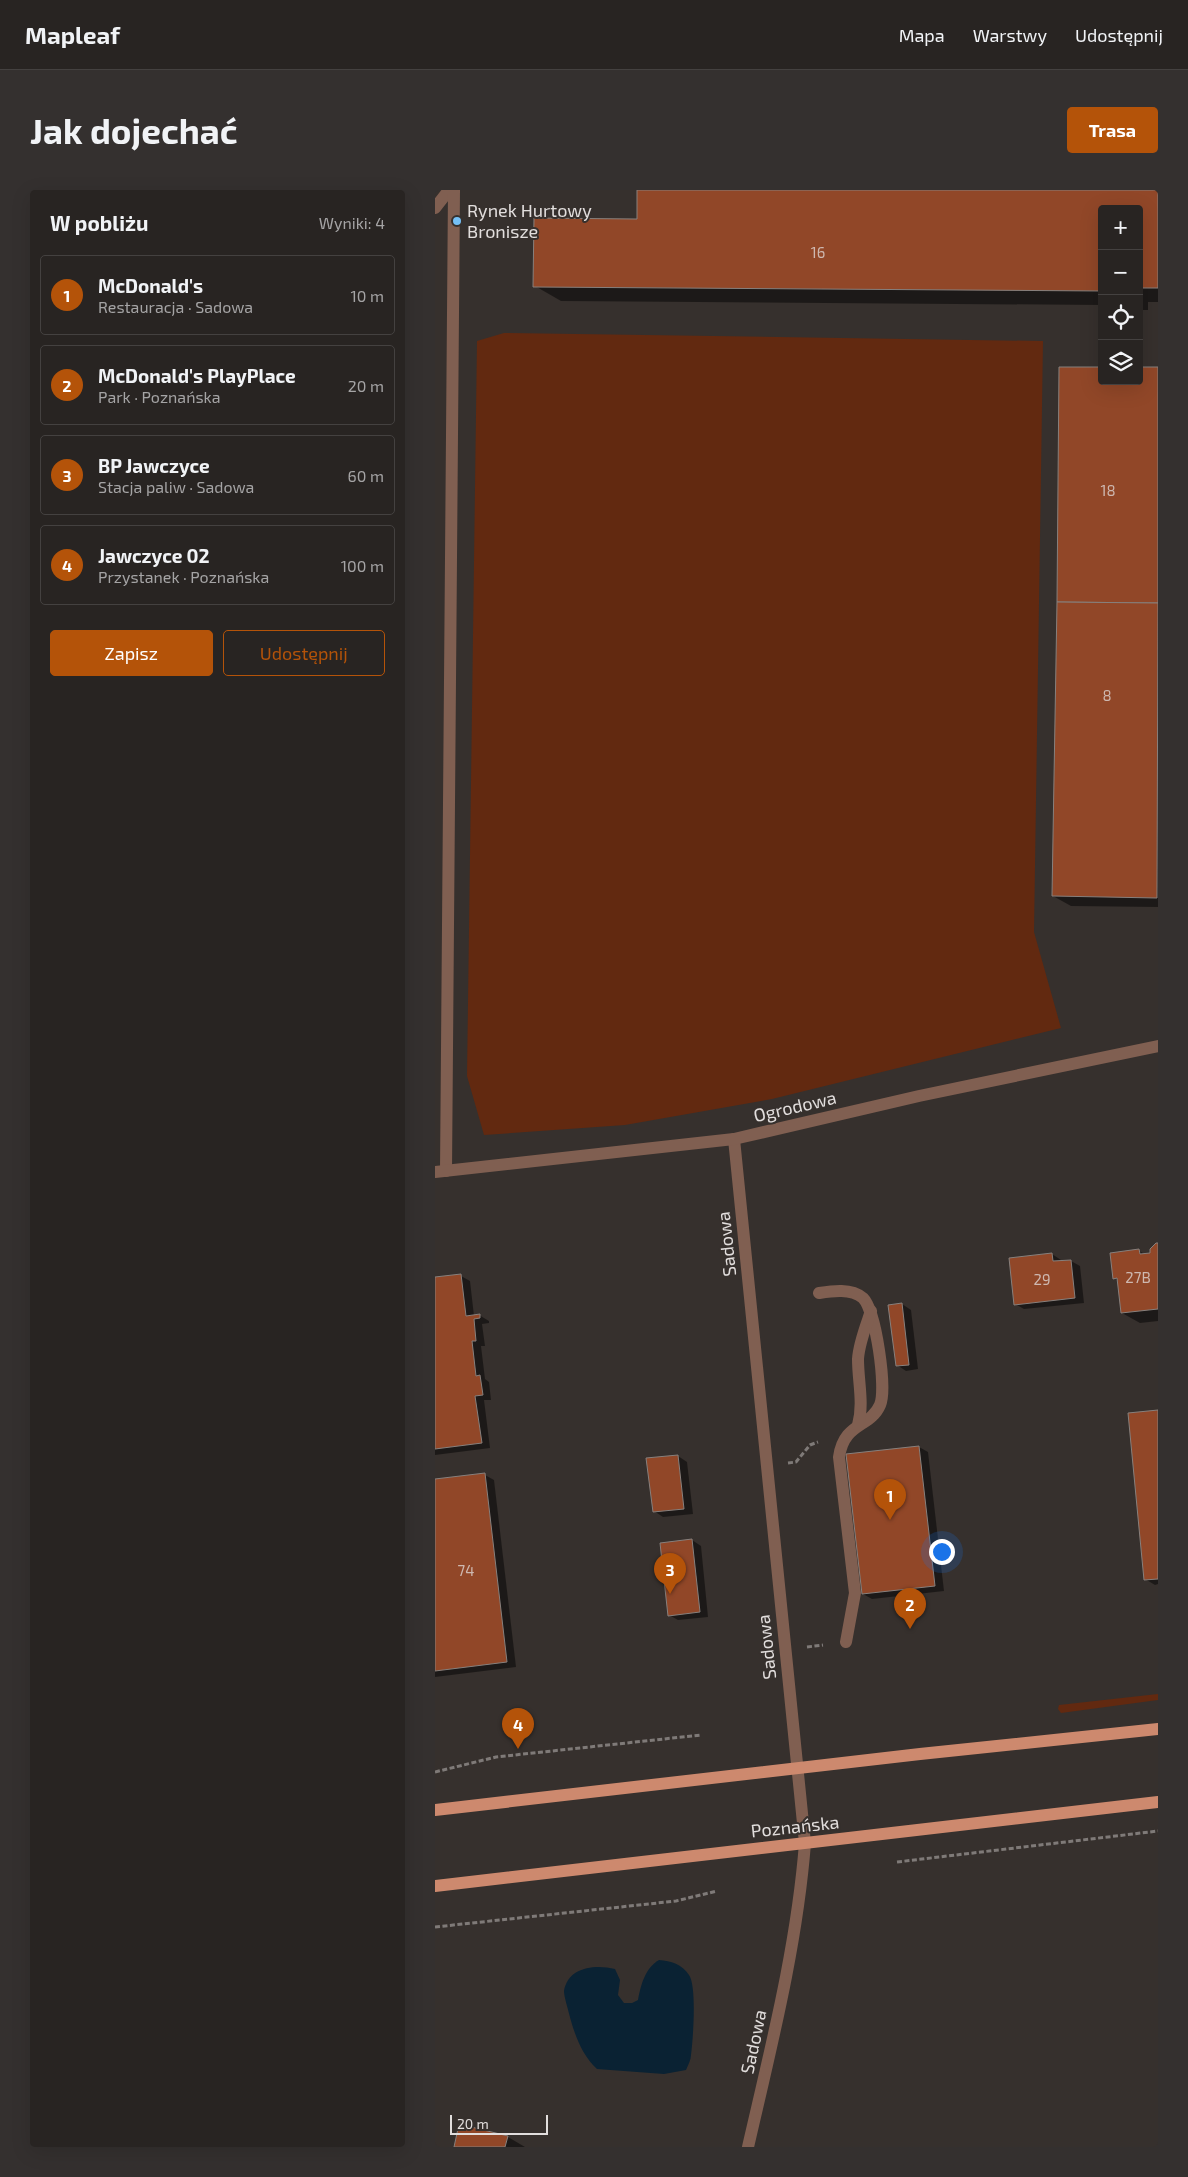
<!DOCTYPE html>
<html lang="pl">
<meta charset="utf-8">
<style>
body{margin:0;font-family:"Exo 2",sans-serif;background:#34302f;color:#f1f3f6}
.controls{position:absolute;right:15px;top:15px;display:grid;overflow:hidden;border-radius:5px;box-shadow:0 5px 20px #0002}
.controls button{width:45px;height:45px;display:grid;place-items:center;padding:0;border:0;border-bottom:1px solid #444140;background:#282422;color:#f1f3f6;font:25px sans-serif}
.scale{position:absolute;left:15px;bottom:12px;width:98px;box-sizing:border-box;padding-left:5px;border:2px solid #e2dedd;border-top:0;font-size:14px;line-height:18px;white-space:nowrap;color:#e2dedd;-webkit-text-stroke:4px #36302d;paint-order:stroke}
.you{position:absolute;left:506px;top:1361px;width:18px;height:18px;margin:-12px;border:4px solid #fff;border-radius:50%;background:#1a73e8;box-shadow:0 0 0 8px #1a73e833}
.badge{display:grid;place-items:center;width:32px;height:32px;border-radius:50%;background:#b45309;color:#fff;font-size:16px;font-weight:700}
.pin{position:absolute;translate:-50% -41px;filter:drop-shadow(0 1px 2px #0008)}
.pin::after{content:'';position:absolute;top:26px;width:18px;height:15px;background:inherit;clip-path:polygon(0 0,100% 0,50% 100%)}
.list{margin:0;padding:0;list-style:none}
h2{display:flex;justify-content:space-between;align-items:center;height:65px;margin:0;padding:0 20px;font-size:21px}
h2 small{font-size:16px;font-weight:400;color:#a5a4a5}
.list li{display:grid;grid-template-columns:32px 1fr auto;gap:15px;align-items:center;box-sizing:border-box;height:80px;margin:0 10px 10px;padding:0 10px;border:1px solid #444140;border-radius:5px}
.list b{display:block;font-size:19px;white-space:nowrap}
.list p{margin:0;font-size:16px;white-space:nowrap;color:#a5a4a5}
.list em{font-size:16px;font-style:normal;color:#a5a4a5}
.actions{display:flex;gap:10px;padding:15px 20px}
.actions a{flex:1;padding:11px 0;border:1px solid #b45309;border-radius:5px;text-align:center;font-size:18px;color:#b45309}
.actions .main{background:#b45309;color:#fff}
.icon{flex:none;width:28px;height:28px;fill:none;stroke:currentColor;stroke-width:2;stroke-linecap:round;stroke-linejoin:round}
.map{position:relative;flex:none;width:723px;height:1957px;overflow:hidden;border-radius:5px}
header{display:flex;align-items:center;gap:30px;box-sizing:border-box;height:70px;padding:0 25px;background:#282422;border-bottom:1px solid #444140}
header strong{font-size:24px}
nav{display:flex;gap:28px;margin-inline-start:auto;font-size:18px}
.intro{display:flex;align-items:center;justify-content:space-between;box-sizing:border-box;height:120px;padding:0 30px}
h1{margin:0;font-size:35px}
.button{padding:12px 22px;border-radius:5px;background:#b45309;color:#fff;font-size:18px;font-weight:700}
main{display:flex;gap:30px;padding:0 30px}
aside{flex:1;background:#282422;border-radius:5px;box-shadow:0 5px 20px #0002}
.map>svg:first-child{display:block}
.green{fill:#622910}
.water{fill:#0a2233}
.shadow{fill:#0007}
.building{fill:#914728;stroke:#87807d}
.lines{fill:none;stroke-linecap:round;stroke-linejoin:round}
.path{stroke:#7f7a78;stroke-width:3;stroke-dasharray:5 2.5;stroke-linecap:butt}
.minor{stroke:#805f51;stroke-width:12}
.major{stroke:#cd896e;stroke-width:12}
.poi-dot{fill:#75c0f6;stroke:#36302d;stroke-width:2}
.labels{text-anchor:middle;stroke-width:4;stroke-linejoin:round;paint-order:stroke}
.number-label{font-size:15px;fill:#ceb8b0}
.poi-label{font-size:18px;fill:#e2dedd;stroke:#36302d;text-anchor:start}
.street-label{font-size:18px;fill:#e2dedd;stroke:#36302d}
</style>
<header>
<strong>Mapleaf</strong>
<nav><a>Mapa</a><a>Warstwy</a><a>Udostępnij</a></nav>
</header>
<div class="intro"><h1>Jak dojechać</h1><a class="button">Trasa</a></div>
<main>
<aside>
<h2>W pobliżu<small>Wyniki: 4</small></h2>
<ul class="list">
<li><span class="badge">1</span><div><b>McDonald's</b><p>Restauracja · Sadowa</p></div><em>10 m</em></li>
<li><span class="badge">2</span><div><b>McDonald's PlayPlace</b><p>Park · Poznańska</p></div><em>20 m</em></li>
<li><span class="badge">3</span><div><b>BP Jawczyce</b><p>Stacja paliw · Sadowa</p></div><em>60 m</em></li>
<li><span class="badge">4</span><div><b>Jawczyce 02</b><p>Przystanek · Poznańska</p></div><em>100 m</em></li>
</ul>
<div class="actions"><a class="main">Zapisz</a><a>Udostępnij</a></div>
</aside>
<div class="map">
<svg width="723" height="1957" viewBox="0 0 723 1957">
<rect width="100%" height="100%" fill="#36302d"/>
<!-- green -->
<g class="green">
<path d="M69 143 608 151 599 742 626 838 337 909 190 935 49 945 32 886 42 151Z"/>
<path d="M723 1504V1510L626 1523 623 1519 624 1515Z"/>
</g>
<!-- water -->
<path class="water" d="M224 1770C236 1771 247 1774 254 1785 262 1796 258 1850 256 1865 256 1870 253 1875 251 1880L229 1884 162 1879C144 1862 138 1839 132 1816 131 1812 129 1805 129 1801 133 1777 160 1774 180 1779L185 1790 183 1805 189 1813H197L203 1810C206 1795 210 1778 224 1770Z"/>
<!-- shadow -->
<g class="shadow">
<path d="M203 0H723V112H713V120H704V19H667V115L126 111 100 96 203 30Z"/>
<path d="M723 178V717L636 716 618 706 667 191H704Z"/>
<path d="M723 1054V1131L705 1133 687 1123 684 1091 679 1088 704 1061 710 1064H717Z"/>
<path d="M617 1064 626 1070 627 1072 636 1071 645 1076 649 1113 589 1119 580 1114 576 1069Z"/>
<path d="M26 1086 35 1091 39 1126 44 1125 54 1131V1133L47 1134 50 1156H46L50 1189 54 1192 56 1210H49L55 1258 0 1265V1089Z"/>
<path d="M467 1114 476 1120 483 1179 471 1181 462 1175Z"/>
<path d="M723 1221V1394L720 1395 710 1389Z"/>
<path d="M484 1257 493 1262 509 1401 437 1409 428 1404Z"/>
<path d="M243 1266 252 1272 258 1324 228 1327 219 1321Z"/>
<path d="M50 1285 59 1290 81 1477 0 1487V1291Z"/>
<path d="M257 1350 266 1356 273 1427 243 1430 234 1425Z"/>
<path d="M73 1947 90 1957H20Z"/>
</g>
<!-- building -->
<g class="building">
<path d="M202 0H723V98H704V19H667V101L98 97 99 28 202 29Z"/>
<path d="M624 177H667V191H704V177H723V413L622 412Z"/>
<path d="M622 412 723 413 722 708 617 706Z"/>
<path d="M721 1053H723V1119L686 1123 682 1088 678 1089 675 1063 704 1059 705 1064 715 1063V1059Z"/>
<path d="M617 1063 618 1071 636 1070 640 1108 579 1115 574 1068Z"/>
<path d="M26 1084 31 1126 45 1124V1128L39 1129 41 1151H37L41 1186 45 1185 48 1205 40 1206 47 1253 0 1259V1087Z"/>
<path d="M467 1113 474 1175 461 1176 453 1115Z"/>
<path d="M723 1220V1389L709 1390 693 1223Z"/>
<path d="M484 1256 500 1396 427 1404 411 1264Z"/>
<path d="M243 1265 249 1319 218 1322 211 1268Z"/>
<path d="M50 1283 72 1472 0 1481V1289Z"/>
<path d="M257 1349 265 1422 233 1426 225 1353Z"/>
<path d="M24 1934 73 1946 70 1957H19Z"/>
</g>
<g class="lines">
<!-- path -->
<g class="path">
<path d="M353 1273 361 1272 375 1255 383 1252"/>
<path d="M372 1457 388 1455"/>
<path d="M0 1582 61 1567 266 1545"/>
<path d="M462 1672 723 1641"/>
<path d="M0 1737 241 1711 282 1701"/>
</g>
<!-- minor -->
<g class="minor">
<path d="M0 18 14 0"/>
<path d="M299 949 370 1653C362 1756 336 1857 313 1957"/>
<path d="M11 981 19 0"/>
<path d="M0 982 299 949 484 906 723 856"/>
<path d="M384 1103C397 1101 416 1098 428 1108 441 1121 452 1199 445 1215 435 1238 409 1232 404 1267L420 1403 411 1452"/>
<path d="M423 1235C429 1213 423 1192 423 1169 424 1153 431 1136 436 1121"/>
</g>
<!-- major -->
<g class="major">
<path d="M0 1620 485 1564 723 1539"/>
<path d="M0 1696 723 1612"/>
</g>
</g>
<!-- markers -->
<circle class="poi-dot" cx="22" cy="31" r="5"/>
<g class="labels">
<!-- number labels -->
<g class="number-label">
<text x="383" y="68">16</text>
<text x="673" y="306">18</text>
<text x="672" y="511">8</text>
<text x="703" y="1093">27B</text>
<text x="607" y="1095">29</text>
<text x="31" y="1386">74</text>
</g>
<!-- poi labels -->
<g class="poi-label">
<text x="32" y="27">Rynek Hurtowy<tspan x="32" dy="21">Bronisze</tspan></text>
</g>
<!-- street labels -->
<g class="street-label">
<text transform="translate(360 917) rotate(-13)" y="6">Ogrodowa</text>
<text transform="translate(292 1054) rotate(-96)" y="6">Sadowa</text>
<text transform="translate(332 1457) rotate(-96)" y="6">Sadowa</text>
<text transform="translate(360 1637) rotate(-6)" y="6">Poznańska</text>
<text transform="translate(319 1852) rotate(-78)" y="6">Sadowa</text>
</g>
</g>
</svg>
<div class="controls">
<button>+</button>
<button>−</button>
<button><svg class="icon" aria-label="locate" viewBox="0 0 24 24"><circle cx="12" cy="12" r="6"/><path d="M12 2v4M12 18v4M2 12h4M18 12h4"/></svg></button>
<button><svg class="icon" aria-label="layers" viewBox="0 0 24 24"><path d="M12 4l9 5-9 5-9-5zM3 14l9 5 9-5"/></svg></button>
</div>
<div class="scale">20 m</div>
<div class="you"></div>
<div class="pin badge" style="left:455px;top:1330px">1</div>
<div class="pin badge" style="left:475px;top:1439px">2</div>
<div class="pin badge" style="left:235px;top:1404px">3</div>
<div class="pin badge" style="left:83px;top:1559px">4</div>
</div>
</main>
